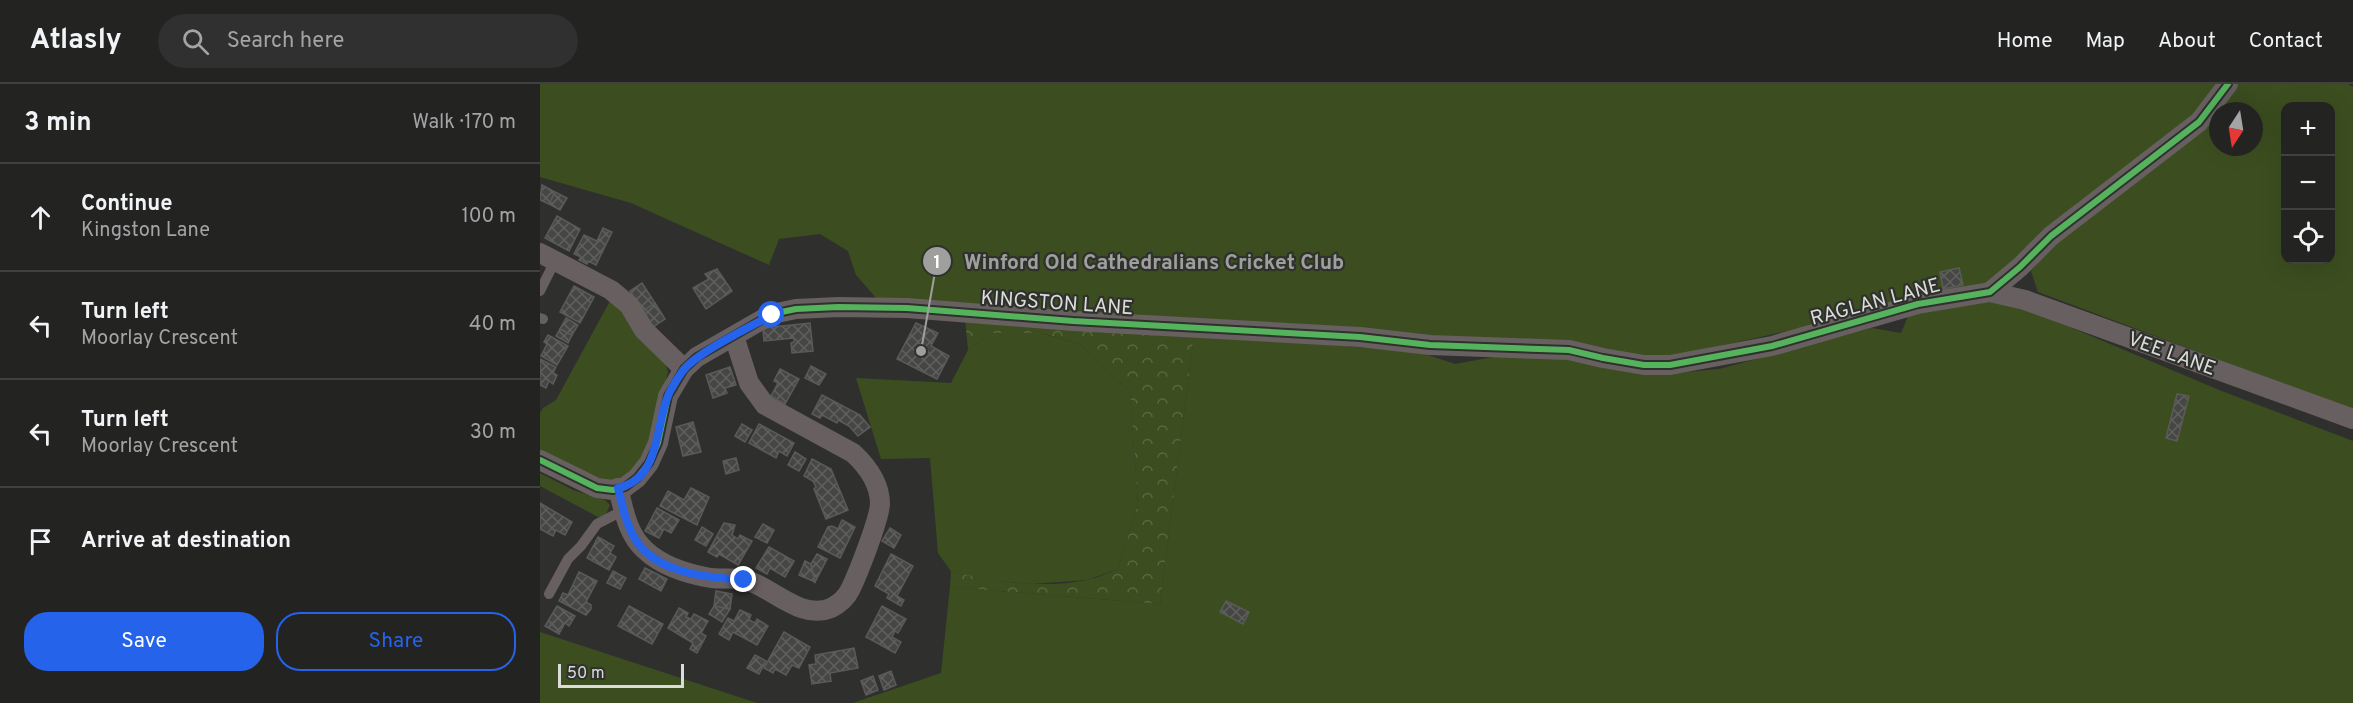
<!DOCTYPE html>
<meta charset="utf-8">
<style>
body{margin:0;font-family:Overpass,sans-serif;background:#2f302f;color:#f1f3f6}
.controls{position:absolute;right:18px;top:18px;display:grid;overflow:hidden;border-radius:12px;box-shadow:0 6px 24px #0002}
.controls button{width:54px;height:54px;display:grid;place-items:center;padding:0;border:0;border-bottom:2px solid #404140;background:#232422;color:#f1f3f6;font:30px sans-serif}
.compass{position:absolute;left:1669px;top:18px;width:54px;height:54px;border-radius:50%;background:#232422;box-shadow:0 6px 24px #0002;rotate:192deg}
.scale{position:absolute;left:18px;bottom:15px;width:126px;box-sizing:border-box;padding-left:6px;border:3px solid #dbdcda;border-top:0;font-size:16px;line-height:21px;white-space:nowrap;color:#dbdcda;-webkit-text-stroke:4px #2f312d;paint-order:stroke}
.stop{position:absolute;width:18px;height:18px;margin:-14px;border:4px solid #2563eb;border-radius:50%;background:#fff}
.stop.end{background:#2563eb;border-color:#fff;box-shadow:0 2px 6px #0008}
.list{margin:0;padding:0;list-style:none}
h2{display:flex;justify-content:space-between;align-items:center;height:78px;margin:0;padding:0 24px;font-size:26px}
h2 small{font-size:20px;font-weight:400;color:#a3a4a5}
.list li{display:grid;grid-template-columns:39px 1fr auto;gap:18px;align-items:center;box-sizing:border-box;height:108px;padding:0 24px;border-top:2px solid #404140}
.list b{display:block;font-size:22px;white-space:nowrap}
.list p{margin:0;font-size:20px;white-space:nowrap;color:#a3a4a5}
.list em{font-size:20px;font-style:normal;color:#a3a4a5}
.actions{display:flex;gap:12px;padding:18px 24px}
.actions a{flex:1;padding:14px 0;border:2px solid #2563eb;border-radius:24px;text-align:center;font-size:21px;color:#2563eb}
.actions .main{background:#2563eb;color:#fff}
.icon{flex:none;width:33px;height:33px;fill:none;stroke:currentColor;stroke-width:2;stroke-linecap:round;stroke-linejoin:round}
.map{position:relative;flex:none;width:1813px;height:619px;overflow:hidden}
header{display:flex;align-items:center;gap:36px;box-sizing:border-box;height:84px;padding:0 30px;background:#232422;border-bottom:2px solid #404140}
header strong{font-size:28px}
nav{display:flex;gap:33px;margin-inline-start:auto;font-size:21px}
.search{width:420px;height:54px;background:#2f302f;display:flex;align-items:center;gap:15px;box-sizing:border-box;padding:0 21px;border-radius:33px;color:#a3a4a5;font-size:22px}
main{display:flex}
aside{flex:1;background:#232422}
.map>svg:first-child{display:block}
.green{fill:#3c4e20;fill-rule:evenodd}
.forest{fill:url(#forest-crowns)}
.building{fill:url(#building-cross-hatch);stroke:#5a5b59;stroke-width:1.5}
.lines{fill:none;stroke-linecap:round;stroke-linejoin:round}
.lane{stroke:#685f61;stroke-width:10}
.street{stroke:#685f61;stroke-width:20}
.cycleway-casing{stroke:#2f312d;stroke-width:10}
.cycleway{stroke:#56b35d;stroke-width:6}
.route{stroke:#2563eb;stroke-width:8}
.labels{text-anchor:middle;stroke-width:4.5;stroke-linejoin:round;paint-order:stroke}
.street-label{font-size:20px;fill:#dbdcda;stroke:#2f312d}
.leader{fill:none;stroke:#9fa09e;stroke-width:2}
.callout-dot{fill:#9fa09e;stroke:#2f312d;stroke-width:2}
.mark-label{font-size:18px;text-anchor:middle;font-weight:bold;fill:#fff}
.callout-label{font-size:21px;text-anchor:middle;font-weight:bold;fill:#9fa09e;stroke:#2f312d;stroke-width:4.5;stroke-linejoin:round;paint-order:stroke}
</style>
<header>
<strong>Atlasly</strong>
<div class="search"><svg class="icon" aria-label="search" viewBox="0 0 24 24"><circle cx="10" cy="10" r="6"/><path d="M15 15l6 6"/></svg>Search here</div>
<nav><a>Home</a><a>Map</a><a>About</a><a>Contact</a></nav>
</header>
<main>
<aside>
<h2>3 min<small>Walk · 170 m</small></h2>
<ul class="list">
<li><svg class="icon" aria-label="ahead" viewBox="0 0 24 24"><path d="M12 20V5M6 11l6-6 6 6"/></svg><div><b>Continue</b><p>Kingston Lane</p></div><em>100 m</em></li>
<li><svg class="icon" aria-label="left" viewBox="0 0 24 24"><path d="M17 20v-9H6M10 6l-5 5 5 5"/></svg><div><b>Turn left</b><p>Moorlay Crescent</p></div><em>40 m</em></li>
<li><svg class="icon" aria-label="left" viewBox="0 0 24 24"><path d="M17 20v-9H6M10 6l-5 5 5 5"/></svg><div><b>Turn left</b><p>Moorlay Crescent</p></div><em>30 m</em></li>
<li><svg class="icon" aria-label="arrive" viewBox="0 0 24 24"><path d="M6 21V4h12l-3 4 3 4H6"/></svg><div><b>Arrive at destination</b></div></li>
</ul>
<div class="actions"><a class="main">Save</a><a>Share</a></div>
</aside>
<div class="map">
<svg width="1813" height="619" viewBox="0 0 1813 619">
<defs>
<pattern id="forest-crowns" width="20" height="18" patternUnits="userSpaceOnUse" patternTransform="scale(1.5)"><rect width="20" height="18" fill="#3c4e20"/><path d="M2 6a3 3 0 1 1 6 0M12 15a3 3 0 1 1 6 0" fill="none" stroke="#586740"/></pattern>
<pattern id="building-cross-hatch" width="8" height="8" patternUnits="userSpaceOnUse" patternTransform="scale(1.5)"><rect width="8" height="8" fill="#464745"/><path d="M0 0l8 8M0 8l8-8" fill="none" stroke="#60615f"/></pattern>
</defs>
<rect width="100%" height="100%" fill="#2f302e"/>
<!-- green -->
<g class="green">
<path d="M0 0H1676L1650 34 1447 202 1140 271 1108 273 936 257 337 215 316 191 308 167 280 150 239 155 229 181 91 119 0 93Z"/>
<path d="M1698 0H1808L1813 3V326L1498 208 1491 187 1513 161 1660 49ZM1746 22H1790V176H1746ZM1678 27H1714V63H1678Z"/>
<path d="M1455 216 1471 218 1679 306 1813 357V619H313L401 589 410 503 620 520 654 250 879 268 915 280 959 272H1015L1115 291 1179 285 1332 244 1361 249 1369 230Z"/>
<path d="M70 217 77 222 104 259 126 281 128 288 107 371 86 392 69 398 0 371V329L3 324 16 316Z"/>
<path d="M451 249H500L540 260 590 308 598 420 578 485 547 496 491 500 441 495 411 487 398 469 390 374 341 375 316 294 411 299 428 266Z"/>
<path d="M0 389 33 406 65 416 70 421 65 432 58 433 0 402Z"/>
<path d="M0 548 217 619H0Z"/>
</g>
<!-- forest -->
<path class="forest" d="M425 235 654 250 620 520 410 503 411 487C454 498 502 505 547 496 557 494 568 489 578 485L598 420 590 308 540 260 501 249H451L428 266Z"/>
<!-- building -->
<g class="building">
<path d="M2 101 15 108 9 120 0 116Z"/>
<path d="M15 108 27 114 20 126 9 120Z"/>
<path d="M17 132 40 145 29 167 5 154Z"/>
<path d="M63 144 72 148 56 181 48 177 47 180 39 176 41 173 34 170 44 151 57 157Z"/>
<path d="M1419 184 1423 201 1403 205 1400 188Z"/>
<path d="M177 185 192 207 166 225 153 204 169 195 165 190Z"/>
<path d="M102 199 115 219 103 227 90 207Z"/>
<path d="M34 202 54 213 40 239 20 228Z"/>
<path d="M115 219 125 235 113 243 103 227Z"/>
<path d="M26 234 38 241 32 251 20 245Z"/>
<path d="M270 239 273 267 252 269 251 259 254 258V254L224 257 223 244Z"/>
<path d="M376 239 398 249 391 262 409 272 397 295 357 275Z"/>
<path d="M20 245 32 251 28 259 16 252Z"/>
<path d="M8 251 28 262 17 281 1 272 7 260 4 258Z"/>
<path d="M0 275 16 283 13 289 17 291 13 300 9 297 6 304 0 301Z"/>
<path d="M271 282 286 290 279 301 265 294Z"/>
<path d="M190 283 196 301 185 304 187 309 173 314 166 291Z"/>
<path d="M240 285 259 295 245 320 231 312 238 299 234 297Z"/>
<path d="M1637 310 1649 312 1637 357 1626 354Z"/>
<path d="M282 311 320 331 330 343 318 352 309 342 298 336 297 339 282 331 280 334 272 330Z"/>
<path d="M153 338 161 368 143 372 136 343Z"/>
<path d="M202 340 212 346 205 358 195 352Z"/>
<path d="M219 340 254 359 247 372 239 367 236 374 209 359Z"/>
<path d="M255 368 266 375 259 387 248 381Z"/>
<path d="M196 374 199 386 186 390 183 377Z"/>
<path d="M272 375 291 385 308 426 286 435 274 405 276 403 273 397 264 392Z"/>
<path d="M151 404 169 413 157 441 120 422 128 407 144 416Z"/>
<path d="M0 419 32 438 25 451 16 446 13 452 0 445Z"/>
<path d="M117 424 139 436 131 449 124 445 119 454 105 447Z"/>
<path d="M302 436 315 443 300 474 278 463 288 443 292 442 298 445Z"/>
<path d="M184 439 195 441 192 451 198 455 200 451 212 457 198 481 179 470 177 473 168 468Z"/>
<path d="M223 440 234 446 227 459 215 453Z"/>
<path d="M162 443 173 450 166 462 155 456Z"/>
<path d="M350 444 361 451 354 464 342 457Z"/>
<path d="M58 453 74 462 70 469 76 473 69 486 47 474Z"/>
<path d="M229 463 254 477 245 493 230 484 227 490 216 484Z"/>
<path d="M277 470 287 475 275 498 271 480Z"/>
<path d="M351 470 373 482 357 512 364 516 361 522 347 514 349 510 335 502Z"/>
<path d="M265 477 271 480 275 498 259 491Z"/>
<path d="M105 484 127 495 121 507 99 495Z"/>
<path d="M73 487 86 494 80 505 67 499Z"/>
<path d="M39 488 57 497 46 518 51 521V525L46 531 19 517 23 509 28 511Z"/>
<path d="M176 507 192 510 190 525 174 522Z"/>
<path d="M686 517 709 528 703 540 680 528Z"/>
<path d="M17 522 35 532 29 542 25 539 19 550 5 542Z"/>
<path d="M89 522 123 540 112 560 78 542Z"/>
<path d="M174 522 190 525 182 538 169 530Z"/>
<path d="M342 522 366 535 358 549 355 547 352 553 361 558 355 569 326 553Z"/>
<path d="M139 524 148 529 146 533 151 535 154 530 168 537 161 549 166 552 157 569 150 565 153 559 128 544Z"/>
<path d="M200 526 211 531 209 536 215 539 217 535 228 542 217 561 193 548 189 556 179 550 188 534 194 537Z"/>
<path d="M244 548 270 563 259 584 252 581 246 591 235 585 233 589 224 584Z"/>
<path d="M314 564 318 584 290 589 291 597 272 600 269 581 276 580 275 571Z"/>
<path d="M215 571 226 577 219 590 207 584Z"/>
<path d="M351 587 356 601 344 606 339 592Z"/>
<path d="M333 592 338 606 326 611 321 597Z"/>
</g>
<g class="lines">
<!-- lane -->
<g class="lane">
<path d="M0 207 15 177"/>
<path d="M0 234 3 235"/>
<path d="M9 510 28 475 41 462 57 440 84 426"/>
</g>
<!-- street -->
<g class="street">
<path d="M0 169 71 206 89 221 104 246 144 285"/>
<path d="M1450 208 1485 216 1813 335"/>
<path d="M0 376 57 404 73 406 85 403 97 394 109 379 118 359 128 312 144 285 157 273 232 230 256 225 298 223 367 224 533 237 820 253 890 261 1029 266 1063 274 1104 281H1130L1232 262 1378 220 1450 208 1480 183 1511 152 1659 38 1688 0"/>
<path d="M78 404C84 426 87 450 105 466 122 482 147 490 171 494 181 495 192 494 202 495 231 501 259 537 291 524 299 520 306 514 310 506 318 490 339 436 340 420 340 400 327 382 313 369L225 321 209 299 194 252"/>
</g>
<defs>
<path id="cycleway" d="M0 376 57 404 73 406 85 403 97 394 109 379 118 359 128 312 144 285 157 273 232 230 256 225 298 223 367 224 533 237 820 253 890 261 1029 266 1063 274 1104 281H1130L1232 262 1378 220 1450 208 1480 183 1511 152 1659 38 1688 0"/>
</defs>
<!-- cycleway casing -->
<use href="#cycleway" class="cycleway-casing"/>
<!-- cycleway -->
<use href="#cycleway" class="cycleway"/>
</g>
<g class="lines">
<!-- route -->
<path class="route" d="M204 496C164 493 107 489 90 445 84 433 82 418 78 404 121 394 115 342 128 312 131 304 137 295 142 288 154 270 211 242 232 231"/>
</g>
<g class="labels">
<!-- street labels -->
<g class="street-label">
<text transform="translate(1335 217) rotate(-15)" y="7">RAGLAN LANE</text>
<text transform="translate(517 218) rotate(4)" y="7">KINGSTON LANE</text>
<text transform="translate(1632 269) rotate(20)" y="7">VEE LANE</text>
</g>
</g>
<!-- callouts -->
<path class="leader" d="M381 267L397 177"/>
<g class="callout-dot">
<circle cx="381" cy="267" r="6"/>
<circle cx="397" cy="177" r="15"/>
</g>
<g class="mark-label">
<text x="397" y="184">1</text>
</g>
<g class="callout-label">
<text x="614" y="185">Winford Old Cathedralians Cricket Club</text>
</g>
</svg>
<div class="controls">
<button>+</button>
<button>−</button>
<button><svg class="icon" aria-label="locate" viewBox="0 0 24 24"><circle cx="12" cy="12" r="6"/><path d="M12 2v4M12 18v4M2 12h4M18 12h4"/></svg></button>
</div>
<svg class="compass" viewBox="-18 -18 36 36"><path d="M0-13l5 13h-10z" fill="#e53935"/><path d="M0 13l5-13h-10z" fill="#a3a4a5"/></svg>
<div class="scale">50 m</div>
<div class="stop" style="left:232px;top:231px"></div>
<div class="stop end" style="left:204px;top:496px"></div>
</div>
</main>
